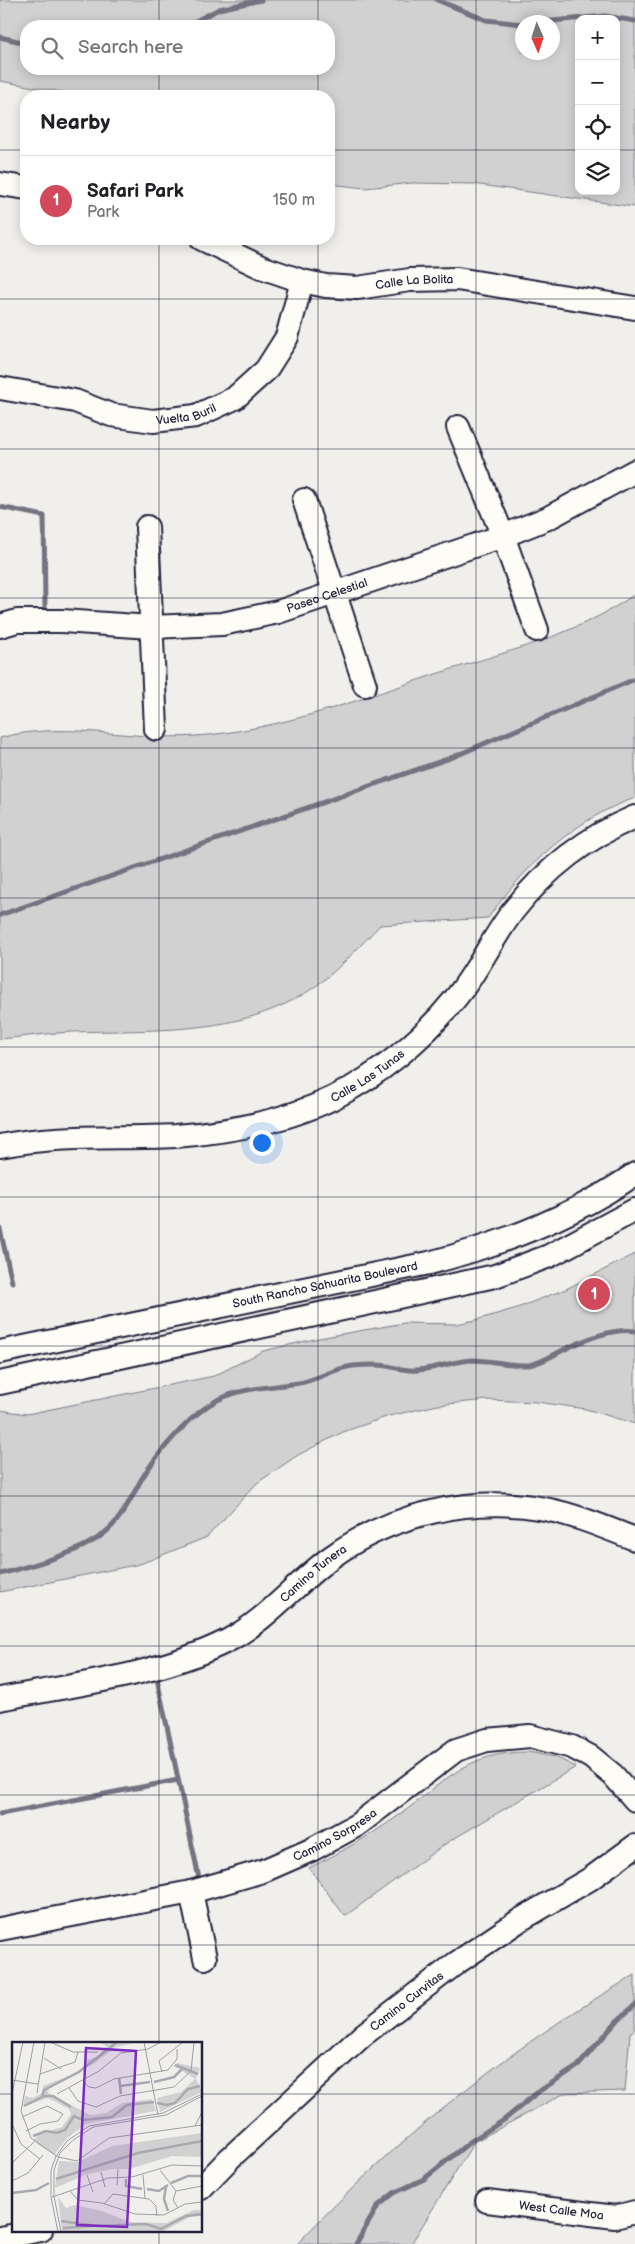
<!DOCTYPE html>
<meta charset="utf-8">
<style>
body{margin:0;font-family:"Balsamiq Sans",sans-serif;background:#f6f6f6;color:#202124}
.controls{position:absolute;right:15px;top:15px;display:grid;overflow:hidden;border-radius:10px;box-shadow:0 2px 12px #0003}
.controls button{width:45px;height:45px;display:grid;place-items:center;padding:0;border:0;border-bottom:1px solid #e0e0e0;background:#fff;color:#202124;font:25px sans-serif}
.compass{position:absolute;left:515px;top:15px;width:45px;height:45px;border-radius:50%;background:#fff;box-shadow:0 2px 12px #0003;rotate:177deg}
.you{position:absolute;left:261px;top:1142px;width:18px;height:18px;margin:-12px;border:4px solid #fff;border-radius:50%;background:#1a73e8;box-shadow:0 0 0 8px #1a73e833}
.badge{display:grid;place-items:center;width:32px;height:32px;border-radius:50%;background:#d1495b;color:#fff;font-size:16px;font-weight:700}
.pin{position:absolute;translate:-50% -50%;border:2px solid #fff;box-shadow:0 1px 5px #0006}
.list{margin:0;padding:0;list-style:none}
h2{display:flex;justify-content:space-between;align-items:center;height:65px;margin:0;padding:0 20px;font-size:21px}
h2 small{font-size:16px;font-weight:400;color:#757577}
.list li{display:grid;grid-template-columns:32px 1fr auto;gap:15px;align-items:center;box-sizing:border-box;height:90px;padding:0 20px;border-top:1px solid #e0e0e0}
.list b{display:block;font-size:19px;white-space:nowrap}
.list p{margin:0;font-size:16px;white-space:nowrap;color:#757577}
.list em{font-size:16px;font-style:normal;color:#757577}
.icon{flex:none;width:28px;height:28px;fill:none;stroke:currentColor;stroke-width:2;stroke-linecap:round;stroke-linejoin:round}
.map{position:relative;flex:none;width:635px;height:2244px;overflow:hidden}
.search{position:absolute;background:#fff;box-shadow:0 2px 12px #0003;left:20px;top:20px;width:315px;height:55px;display:flex;align-items:center;gap:12px;box-sizing:border-box;padding:0 18px;border-radius:20px;color:#757577;font-size:19px}
.panel{position:absolute;background:#fff;box-shadow:0 2px 12px #0003;left:20px;top:90px;width:315px;height:155px;border-radius:20px}
.map>svg:first-child{display:block}
.green{fill:#d2d1d1;stroke:#7a7a86;fill-rule:evenodd}
.lines{fill:none;stroke-linecap:round;stroke-linejoin:round}
.stream{stroke:#737381;stroke-width:5}
.minor-casing{stroke:#22223b;stroke-width:26}
.minor{stroke:#fdfcf7;stroke-width:22}
.grid{fill:none;stroke:#22223b;stroke-width:1;stroke-opacity:0.55}
.labels{text-anchor:middle;stroke-width:4.5;stroke-linejoin:round;paint-order:stroke}
.street-label{font-size:12px;fill:#22223b;stroke:#fdfcf7}
.inset-river{fill:none;stroke:#a9a9b0;stroke-width:2.5}
.inset-road{fill:none;stroke:#9e9da5;stroke-width:1}
.view{fill:#7b2cbf;fill-opacity:0.15;stroke:#7b2cbf;stroke-width:2.5}
.inset-edge{fill:none;stroke:#22223b;stroke-width:2.5}
</style>
<div class="map">
<svg width="635" height="2244" viewBox="0 0 635 2244">
<rect width="100%" height="100%" fill="#f0efec"/>
<filter id="ink" filterUnits="userSpaceOnUse"><feTurbulence type="fractalNoise" baseFrequency=".02" numOctaves="2"/><feDisplacementMap in="SourceGraphic" scale="10" xChannelSelector="R" yChannelSelector="G"/><feConvolveMatrix kernelMatrix="1 2 1 2 8 2 1 2 1" color-interpolation-filters="sRGB"/></filter>
<g filter="url(#ink)">
<!-- green -->
<g class="green">
<path d="M0 0H635V207L473 184 412 183 365 188 329 184V96H85L0 81ZM579 19H616V191H579ZM522 22H552V52H522ZM26 26H329V69H26Z"/>
<path d="M635 594V798C574 819 525 866 488 918L380 925C361 945 342 966 320 983 248 1037 157 1029 72 1032 48 1033 24 1037 0 1039V738C63 720 131 741 196 736 279 730 358 700 436 674 504 652 576 636 635 594Z"/>
<path d="M635 1254V1424L586 1409 537 1402 487 1400 438 1405 389 1416 343 1432 298 1455 257 1483 207 1537 140 1564 0 1592V1410L27 1414 214 1376 263 1351 319 1338 404 1323 456 1324 476 1320 517 1308 566 1289Z"/>
<path d="M528 1752 555 1757 576 1767 448 1842 345 1916 309 1868C339 1853 368 1837 395 1818 444 1784 463 1752 528 1752Z"/>
<path d="M635 1975V2029L630 2033 625 2091 565 2093 474 2142 411 2244H297C400 2136 506 2050 635 1975Z"/>
</g>
<g class="lines">
<!-- stream -->
<g class="stream">
<path d="M437 0 486 20 522 24"/>
<path d="M542 22 605 16 635 21"/>
<path d="M186 26 219 9 261 0"/>
<path d="M0 37 26 43"/>
<path d="M0 507 44 516 45 607"/>
<path d="M0 915 453 757 635 679"/>
<path d="M0 1229 12 1282"/>
<path d="M0 1574C30 1566 77 1554 102 1535 121 1521 130 1500 141 1480 156 1455 185 1421 209 1405 236 1387 268 1388 299 1383 318 1380 334 1368 353 1366 364 1365 377 1364 387 1366 397 1368 406 1371 417 1370 436 1369 453 1361 472 1360 491 1360 510 1366 529 1365 541 1363 552 1356 563 1350 585 1340 611 1328 635 1331"/>
<path d="M156 1674 200 1883"/>
<path d="M0 1814 178 1780"/>
<path d="M356 2244 378 2206 394 2193 424 2179 471 2141 504 2120 538 2092 578 2066 618 2020 635 2005"/>
</g>
<defs>
<g id="minor">
<path d="M0 184 26 188"/>
<path id="s1" d="M202 239 261 267 302 281 326 286 357 288 410 280 457 279 635 308"/>
<path id="s2" d="M0 388 75 401 111 415 153 421 196 416 235 398 266 370 287 337 302 281"/>
<path d="M458 427 503 536 537 630"/>
<path d="M304 500 365 685"/>
<path d="M147 527 156 729"/>
<path id="s3" d="M0 626 17 621H62L151 627 222 624 278 612 503 536 548 518 635 471"/>
<path id="s4" d="M0 1146C58 1134 116 1139 175 1136 229 1132 284 1122 333 1098 379 1075 422 1040 454 1000 477 973 491 940 513 911 545 870 587 837 635 817"/>
<path id="s5" d="M0 1352 429 1263C502 1244 573 1217 635 1174"/>
<path d="M0 1383 495 1276 549 1256 635 1210"/>
<path id="s6" d="M0 1699C76 1684 157 1676 227 1641 267 1620 294 1585 330 1558 390 1514 472 1495 545 1509 576 1515 606 1528 635 1539"/>
<path d="M191 1892 205 1958"/>
<path id="s7" d="M0 1929 191 1892 263 1871 311 1850 357 1825 456 1750 487 1740 530 1736 572 1747 591 1757 613 1775 635 1800"/>
<path id="s8" d="M201 2188 230 2158 363 2035 455 1964 520 1920 590 1879 635 1846"/>
<path id="s9" d="M487 2201 615 2217 635 2212"/>
<path d="M0 2238 41 2230"/>
</g>
</defs>
<!-- minor casing -->
<use href="#minor" class="minor-casing"/>
<!-- minor -->
<use href="#minor" class="minor"/>
</g>
</g>
<!-- grid -->
<path class="grid" d="M159 0V26M318 0V26M476 0V2244M159 69V96M318 69V96M0 150H26M329 150H579M616 150H635M159 239V2043M318 239V2244M0 299H635M0 449H635M0 598H635M0 748H635M0 898H635M0 1047H635M0 1197H635M0 1346H635M0 1496H635M0 1646H635M0 1795H635M0 1945H635M0 2094H14M201 2094H635M159 2230V2244"/>
<g class="labels">
<!-- street labels -->
<g class="street-label">
<text dy="4" stroke="none"><textPath href="#s1" startOffset="222">Calle La Bolita</textPath></text>
<text dy="4" stroke="none"><textPath href="#s2" startOffset="191">Vuelta Buril</textPath></text>
<text dy="4" stroke="none"><textPath href="#s3" startOffset="332">Paseo Celestial</textPath></text>
<text dy="4" stroke="none"><textPath href="#s4" startOffset="380">Calle Las Tunas</textPath></text>
<text dy="4" stroke="none"><textPath href="#s5" startOffset="332">South Rancho Sahuarita Boulevard</textPath></text>
<text dy="4" stroke="none"><textPath href="#s6" startOffset="345">Camino Tunera</textPath></text>
<text dy="4" stroke="none"><textPath href="#s7" startOffset="350">Camino Sorpresa</textPath></text>
<text dy="4" stroke="none"><textPath href="#s8" startOffset="278">Camino Curvitas</textPath></text>
<text dy="4" stroke="none"><textPath href="#s9" startOffset="75">West Calle Moa</textPath></text>
</g>
</g>
<!-- overview -->
<g transform="translate(12 2042)">
<rect width="190" height="190" fill="#f0efec"/>
<path d="M57 0H126L104 5 83 21 38 46 36 51 78 73 94 71 110 61 140 57 144 69 74 82 55 96 42 113 21 99 26 93 20 94 50 85 59 72 57 67 36 56 11 65 13 54 21 56 30 51 31 44 61 32 74 23V18L86 15 94 4 88 1ZM165 21 188 26 184 37 190 50 148 70 145 56 169 50 183 37 162 24ZM190 91V115L160 114 117 127H100L73 133 43 146 47 119 66 120 100 104ZM46 155 54 166 62 163 90 169 118 180 154 181 182 168H190V174L178 175 150 190H50Z" fill="#d2d1d1"/>
<path class="inset-river" d="M163 23 186 32M107 36 109 52M142 40 162 35 171 26M108 44 138 40M31 54H41L59 65M145 61 155 63 163 61 176 47 188 44M12 64 30 55 32 48 67 30 105 0M21 94 34 89 45 91 53 88 62 74 71 78 100 75 115 63 142 60M44 137 126 111 190 99M114 137V144L130 147M159 141 176 134H190M154 145 152 157 156 169M135 147 147 149 156 143M0 151 24 148 37 141M49 179 85 184 134 182 149 187 174 174 190 172M51 186 81 184"/>
<path class="inset-road" d="M22 0 9 69 19 96 46 115 65 119 97 96 190 83M38 0 61 10H86M132 0 146 73M32 16 49 27M150 30 147 19 171 0M28 32 63 20 66 10M0 38 26 42M71 39 77 45 84 46 102 37 156 28 165 17V7M57 46 66 59 84 65 108 54 162 45 179 29 182 0M25 51 33 0M0 52 11 0M45 52 87 29 109 11 136 7 149 0M10 75 35 64 51 72 46 79 28 82 14 89M0 82 9 102 28 117M183 84 190 70M0 121 22 100M148 128 164 149M89 130 93 145M75 133 81 150M131 133 133 156M0 139 16 131 31 113M105 143 106 127M58 149 66 158 90 161 123 172 152 173 173 162 190 160M40 155 96 136 120 135 160 123 190 124M92 162 101 152 137 157 144 164 145 174M166 166 161 158 164 149 190 144M46 190 39 155V128L44 114 55 99 77 84 151 71 190 52M49 190 42 154V128L48 111 60 99 81 85 154 73 190 54"/>
<path class="view" d="M74 6 124 9 115 185 65 183Z"/>
<rect width="190" height="190" class="inset-edge"/>
</g>
</svg>
<div class="controls">
<button>+</button>
<button>−</button>
<button><svg class="icon" aria-label="locate" viewBox="0 0 24 24"><circle cx="12" cy="12" r="6"/><path d="M12 2v4M12 18v4M2 12h4M18 12h4"/></svg></button>
<button><svg class="icon" aria-label="layers" viewBox="0 0 24 24"><path d="M12 4l9 5-9 5-9-5zM3 14l9 5 9-5"/></svg></button>
</div>
<svg class="compass" viewBox="-18 -18 36 36"><path d="M0-13l5 13h-10z" fill="#e53935"/><path d="M0 13l5-13h-10z" fill="#757577"/></svg>
<div class="you"></div>
<div class="pin badge" style="left:594px;top:1294px">1</div>
<div class="search"><svg class="icon" aria-label="search" viewBox="0 0 24 24"><circle cx="10" cy="10" r="6"/><path d="M15 15l6 6"/></svg>Search here</div>
<section class="panel">
<h2>Nearby<small></small></h2>
<ul class="list">
<li><span class="badge">1</span><div><b>Safari Park</b><p>Park</p></div><em>150 m</em></li>
</ul>
</section>
</div>
